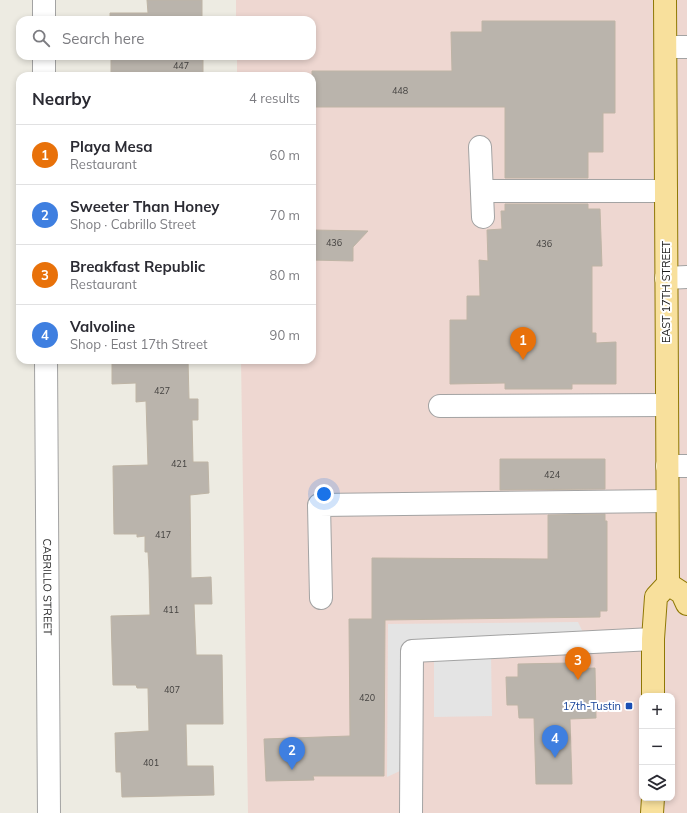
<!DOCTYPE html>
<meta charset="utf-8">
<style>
body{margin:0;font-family:Mulish,sans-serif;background:#f2f2f3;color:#2b2b33}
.controls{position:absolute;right:12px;bottom:12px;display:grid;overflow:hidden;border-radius:8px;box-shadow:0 2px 6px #0003}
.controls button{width:36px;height:36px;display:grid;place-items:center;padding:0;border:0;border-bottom:1px solid #e1e1e2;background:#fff;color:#2b2b33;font:20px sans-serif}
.you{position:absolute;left:324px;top:494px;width:14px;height:14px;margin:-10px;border:3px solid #fff;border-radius:50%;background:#1a73e8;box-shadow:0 0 0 6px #1a73e833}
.badge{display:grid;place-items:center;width:26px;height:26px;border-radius:50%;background:#c12607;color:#fff;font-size:13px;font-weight:700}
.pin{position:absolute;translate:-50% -33px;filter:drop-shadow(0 1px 2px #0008)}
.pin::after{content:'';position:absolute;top:21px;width:14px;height:12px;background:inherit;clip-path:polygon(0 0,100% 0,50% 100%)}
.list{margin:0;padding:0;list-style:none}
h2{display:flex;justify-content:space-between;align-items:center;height:52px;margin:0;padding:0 16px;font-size:17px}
h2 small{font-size:13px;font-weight:400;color:#7c7c81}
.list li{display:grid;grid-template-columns:26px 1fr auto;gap:12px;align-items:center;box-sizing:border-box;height:60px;padding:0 16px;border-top:1px solid #e1e1e2}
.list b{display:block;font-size:15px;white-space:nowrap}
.list p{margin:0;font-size:13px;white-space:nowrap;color:#7c7c81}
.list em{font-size:13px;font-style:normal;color:#7c7c81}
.icon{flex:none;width:22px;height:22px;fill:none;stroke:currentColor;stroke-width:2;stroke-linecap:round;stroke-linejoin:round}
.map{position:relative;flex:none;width:687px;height:813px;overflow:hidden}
.search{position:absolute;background:#fff;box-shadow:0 2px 6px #0003;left:16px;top:16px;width:300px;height:44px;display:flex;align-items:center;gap:10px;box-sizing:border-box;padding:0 14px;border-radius:12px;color:#7c7c81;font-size:15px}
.panel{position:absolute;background:#fff;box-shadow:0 2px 6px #0003;left:16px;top:72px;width:300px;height:292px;border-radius:12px}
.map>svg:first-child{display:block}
.commercial{fill:#eed7d1;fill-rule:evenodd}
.parking{fill:#e4e4e4}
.building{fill:#bab4ac;stroke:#beb4a5}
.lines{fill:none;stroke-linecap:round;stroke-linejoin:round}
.minor-casing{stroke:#a3a3a3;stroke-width:24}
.major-casing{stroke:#8f7805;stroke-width:24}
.minor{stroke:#fff;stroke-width:22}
.major{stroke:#f8e09c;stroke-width:22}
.transit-dot{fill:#1a4fb4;stroke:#fff;stroke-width:1.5}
.labels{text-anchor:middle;stroke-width:4;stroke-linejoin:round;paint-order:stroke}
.number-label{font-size:9px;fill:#444240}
.street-label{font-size:11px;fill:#1c1c1c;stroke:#fff}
.transit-label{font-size:11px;fill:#164399;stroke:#fff;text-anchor:end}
</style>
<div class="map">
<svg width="687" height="813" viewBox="0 0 687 813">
<rect width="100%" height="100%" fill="#edebe2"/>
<!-- commercial -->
<path class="commercial" d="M236 0H687V813H248L241 360H312V76H237V56H312V20H236ZM642 696H672V798H642Z"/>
<!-- parking -->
<path class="parking" d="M578 622 593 653 491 654 492 716 434 717V656L419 658 415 764 387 777 388 624Z"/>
<!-- building -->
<g class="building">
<path d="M147 0H202V20H110V13H148Z"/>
<path d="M482 21H615V113H603V152H588V178H505V107H312V71H452L451 32H482Z"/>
<rect x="111" y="56" width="92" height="20"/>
<path d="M505 204H588V209H600L602 266H592V333H596V343L616 342V384H572V389H505V383L450 384V320H467V296H480L479 260 488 261 487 230 502 229 501 211H505Z"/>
<path d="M312 230 368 231 353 247V261L312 260Z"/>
<path d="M112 360H188L189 399H198V420H192L193 462H208L209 493 190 495 191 578 211 577 212 604H194L196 655H222L223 724H186L187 766H213L214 795 122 797 121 772H116L115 733 149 731 148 688H137L136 685H113L111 616 150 615 149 570 148 552H145V536L137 537V534H114L113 466 148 465 146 401 136 402V383L112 384Z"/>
<path d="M500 459H605V489L500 490Z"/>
<path d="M605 514V521H607V611H600V617L385 620 384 776H313L314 780 266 781 264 739 350 736 349 619H372V558L548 559V515Z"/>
<path d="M570 663V669L595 668 596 718 570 719 572 784H536L534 718H519L518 705H507L506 677H518V664Z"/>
</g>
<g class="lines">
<defs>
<g id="minor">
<path d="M44 0V20"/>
<path d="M666 47H687"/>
<path d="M44 56V76"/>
<path d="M480 147 483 217"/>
<path d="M482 191H666"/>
<path d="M666 278 687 277"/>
<path id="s1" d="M46 360 49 813"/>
<path d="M440 406 667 405"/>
<path d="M667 466H687"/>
<path d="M321 598 319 505 667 501"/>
<path d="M411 813 412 651 653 639"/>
</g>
<g id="major">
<path d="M668 584 682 593 687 604"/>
<path d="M653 696V639L656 597 668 584 665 0"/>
<path d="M652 813 653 798"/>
</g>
</defs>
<!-- minor casing -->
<use href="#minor" class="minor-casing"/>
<!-- major casing -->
<use href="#major" class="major-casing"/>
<!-- minor -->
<use href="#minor" class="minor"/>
<!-- major -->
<use href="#major" class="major"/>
</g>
<!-- markers -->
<rect class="transit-dot" x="625" y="702" width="8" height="8" rx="2"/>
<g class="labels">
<!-- number labels -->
<g class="number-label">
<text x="181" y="69">447</text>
<text x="400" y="94">448</text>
<text x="334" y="246">436</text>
<text x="544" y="247">436</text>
<text x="162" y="394">427</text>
<text x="179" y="467">421</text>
<text x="552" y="478">424</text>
<text x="163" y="538">417</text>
<text x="171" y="613">411</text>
<text x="172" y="693">407</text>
<text x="367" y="701">420</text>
<text x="151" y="766">401</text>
</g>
<!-- street labels -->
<g class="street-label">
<text transform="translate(666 292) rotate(-90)" y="4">EAST 17TH STREET</text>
<text dy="4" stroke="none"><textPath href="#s1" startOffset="227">CABRILLO STREET</textPath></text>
</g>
<!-- transit labels -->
<g class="transit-label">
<text x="621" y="710">17th-Tustin</text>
</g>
</g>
</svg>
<div class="controls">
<button>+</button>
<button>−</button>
<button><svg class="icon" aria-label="layers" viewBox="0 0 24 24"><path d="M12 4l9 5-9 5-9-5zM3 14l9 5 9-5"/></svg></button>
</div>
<div class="you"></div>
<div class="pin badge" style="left:523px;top:360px;background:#e8710a">1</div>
<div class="pin badge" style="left:292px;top:770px;background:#3f7fe0">2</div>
<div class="pin badge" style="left:578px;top:680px;background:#e8710a">3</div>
<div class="pin badge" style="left:555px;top:758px;background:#3f7fe0">4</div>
<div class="search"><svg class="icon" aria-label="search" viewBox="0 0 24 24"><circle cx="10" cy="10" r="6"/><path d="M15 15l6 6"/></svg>Search here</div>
<section class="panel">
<h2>Nearby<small>4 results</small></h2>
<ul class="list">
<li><span class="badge" style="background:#e8710a">1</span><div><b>Playa Mesa</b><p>Restaurant</p></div><em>60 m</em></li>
<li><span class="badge" style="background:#3f7fe0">2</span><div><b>Sweeter Than Honey</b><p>Shop · Cabrillo Street</p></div><em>70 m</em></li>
<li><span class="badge" style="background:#e8710a">3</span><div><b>Breakfast Republic</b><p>Restaurant</p></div><em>80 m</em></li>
<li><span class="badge" style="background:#3f7fe0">4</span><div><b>Valvoline</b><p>Shop · East 17th Street</p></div><em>90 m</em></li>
</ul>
</section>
</div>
